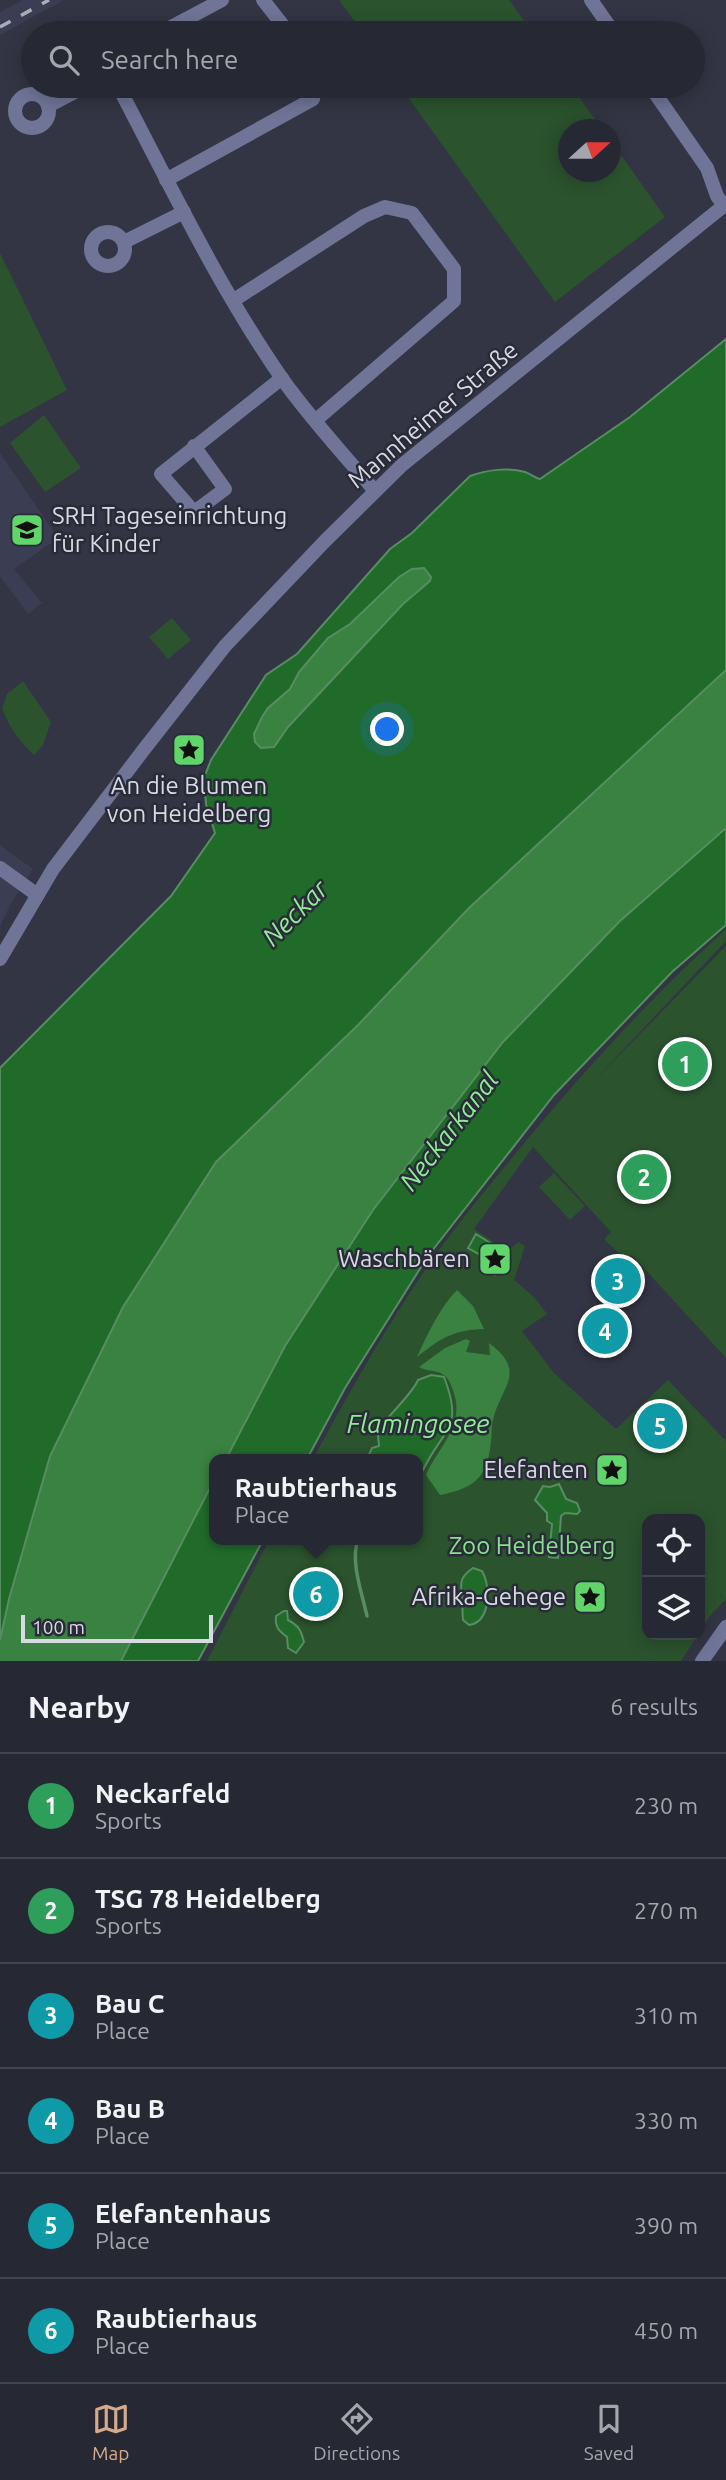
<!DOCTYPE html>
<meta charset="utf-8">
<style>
body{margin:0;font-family:Ubuntu,sans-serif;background:#32343f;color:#f1f3f6}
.controls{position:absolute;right:21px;bottom:21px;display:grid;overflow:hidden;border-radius:14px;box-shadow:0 4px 18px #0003}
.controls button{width:63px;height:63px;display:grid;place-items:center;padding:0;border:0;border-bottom:2px solid #42444e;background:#262833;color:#f1f3f6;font:35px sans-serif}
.compass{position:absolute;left:558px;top:119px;width:63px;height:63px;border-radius:50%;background:#262833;box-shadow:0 4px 18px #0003;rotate:69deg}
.scale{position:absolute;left:21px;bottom:18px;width:192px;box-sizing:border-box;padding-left:7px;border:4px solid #d8d9e3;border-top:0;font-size:19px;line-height:24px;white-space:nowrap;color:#d8d9e3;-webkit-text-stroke:5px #292b39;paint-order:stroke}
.you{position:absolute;left:388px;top:730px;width:24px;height:24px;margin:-18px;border:5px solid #fff;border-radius:50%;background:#1a73e8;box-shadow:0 0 0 10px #1a73e833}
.badge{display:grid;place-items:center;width:46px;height:46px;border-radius:50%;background:#d6ab8b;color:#fff;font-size:23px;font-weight:700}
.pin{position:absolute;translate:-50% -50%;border:4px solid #fff;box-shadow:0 2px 7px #0006}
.popup{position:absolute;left:209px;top:1454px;width:214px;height:91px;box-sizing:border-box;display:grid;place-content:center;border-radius:14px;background:#262833;filter:drop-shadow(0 2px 5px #0005);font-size:23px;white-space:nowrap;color:#a4a6ac}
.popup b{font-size:26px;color:#f1f3f6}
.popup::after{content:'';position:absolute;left:50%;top:100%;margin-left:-14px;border:14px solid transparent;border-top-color:#262833}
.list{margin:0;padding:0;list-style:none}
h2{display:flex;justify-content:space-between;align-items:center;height:91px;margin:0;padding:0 28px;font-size:30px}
h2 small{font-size:23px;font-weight:400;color:#a4a6ac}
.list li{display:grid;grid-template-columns:46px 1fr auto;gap:21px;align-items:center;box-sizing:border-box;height:105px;padding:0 28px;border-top:2px solid #42444e}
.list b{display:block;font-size:26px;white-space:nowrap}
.list p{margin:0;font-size:23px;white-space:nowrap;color:#a4a6ac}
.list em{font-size:23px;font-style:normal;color:#a4a6ac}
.icon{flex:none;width:38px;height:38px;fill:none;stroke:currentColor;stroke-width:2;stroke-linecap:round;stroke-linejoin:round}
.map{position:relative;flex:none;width:726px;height:1661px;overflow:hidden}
.search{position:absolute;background:#262833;box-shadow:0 4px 18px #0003;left:21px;right:21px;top:21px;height:77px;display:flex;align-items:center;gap:18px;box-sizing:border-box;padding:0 24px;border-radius:38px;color:#a4a6ac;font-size:26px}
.sheet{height:721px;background:#262833}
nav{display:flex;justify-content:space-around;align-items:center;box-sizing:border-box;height:98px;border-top:2px solid #42444e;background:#262833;font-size:19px;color:#a4a6ac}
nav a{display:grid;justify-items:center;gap:4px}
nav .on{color:#d6ab8b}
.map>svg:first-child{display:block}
.built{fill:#3b3d52}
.green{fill:#2b532e}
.forest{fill:#3a8241}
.water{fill:#216b2a;stroke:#588c62;stroke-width:2;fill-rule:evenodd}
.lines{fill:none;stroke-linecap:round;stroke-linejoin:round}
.stream{stroke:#588c62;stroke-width:3.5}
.minor{stroke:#707497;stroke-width:14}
.tertiary{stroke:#707497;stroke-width:14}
.rail{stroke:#aaacb7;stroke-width:3.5;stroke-dasharray:12 12;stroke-linecap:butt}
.labels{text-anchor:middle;stroke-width:5;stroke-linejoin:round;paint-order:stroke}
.street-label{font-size:24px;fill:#d8d9e3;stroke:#292b39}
.poi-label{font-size:24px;fill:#d8d9e3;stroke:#292b39;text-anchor:end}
.park-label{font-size:24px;fill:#84e289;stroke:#292b39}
.water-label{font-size:26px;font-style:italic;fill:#8eed93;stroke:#292b39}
</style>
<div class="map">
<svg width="726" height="1661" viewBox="0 0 726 1661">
<rect width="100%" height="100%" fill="#333544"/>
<!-- built -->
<g class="built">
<path d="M23 0H64L0 35V12Z"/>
<path d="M0 453 58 538 14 569 42 603 28 614 0 576Z"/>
<path d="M0 845 33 869 10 905 0 927Z"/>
</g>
<!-- green -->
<g class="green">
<path d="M339 0H509L533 33H363Z"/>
<path d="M400 86H571L602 129 568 130V172H610L611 141 665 217 555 302Z"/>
<path d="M0 253 67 390 0 427Z"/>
<path d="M44 415 81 468 45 492 10 443Z"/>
<path d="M172 618 191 640 168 659 149 637Z"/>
<path d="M23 681 51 722 43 745 34 755C19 741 10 728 2 709L7 694Z"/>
<path d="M726 929V941L591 1084 726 946V1358L632 1255 626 1260 604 1239 611 1232 533 1147 474 1229 508 1251 518 1242 525 1246 514 1280 534 1297 547 1314 522 1331 554 1373 616 1429 668 1380 726 1441V1599L709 1617 700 1631V1519H647V1635H698L681 1661H207L269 1540H418V1459H313C345 1400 378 1341 415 1285 444 1240 478 1199 512 1158 580 1075 647 1001 726 929Z"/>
<path d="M554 1173 585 1206 570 1220 539 1187Z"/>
</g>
<!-- forest -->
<g class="forest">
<path d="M424 568 431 577 430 581 403 604 288 727 274 747 261 748 255 742 254 734 262 717 268 708 290 689 299 672 328 638 359 615 399 577 412 569Z"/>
<path d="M726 670V828L620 921 373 1210 285 1346 226 1459H215L214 1480 121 1661H0V1640L9 1599 50 1456 123 1307 216 1162 359 1024 469 908Z"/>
<path d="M457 1290 473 1306 484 1329C453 1330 441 1338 417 1357 428 1333 439 1309 457 1290Z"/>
<path d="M466 1339 470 1341 466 1352 490 1355 489 1343C528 1372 501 1386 493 1420 491 1427 492 1435 491 1442 487 1479 474 1488 440 1495L426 1475C439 1445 466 1426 453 1390 451 1385 449 1379 445 1376 437 1369 427 1372 419 1367L445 1348Z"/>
</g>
<!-- water -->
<g class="water">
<path d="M726 339V670L469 908 359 1024 216 1162 123 1307 50 1456 9 1599 0 1640V1068L171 896 215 833 206 804 204 778 211 760 266 675 297 654 390 549 412 533 470 476C486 470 508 467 525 472 531 474 535 478 540 479L630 417ZM424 568 431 577 430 581 403 604 288 727 274 747 261 748 255 742 254 734 262 717 268 708 290 689 299 672 328 638 350 624 399 577 412 569Z"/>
<path d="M726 828V925L672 972 554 1095 428 1256 345 1388 307 1459H226L285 1346 373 1210 503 1042 620 921Z"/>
<path d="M476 1234 500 1249V1273L495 1275 489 1271 484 1257 468 1248Z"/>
<path d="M431 1375 444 1377C464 1429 444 1427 423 1470L418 1477V1459H367L372 1448 379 1446C379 1442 378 1439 378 1435 381 1420 411 1397 418 1380Z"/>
<path d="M214 1480 215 1540H263L198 1661H121Z"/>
<path d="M559 1484 566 1499 577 1503 580 1511 577 1514 565 1513 561 1516 558 1558 549 1557 552 1524 547 1521V1513L535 1500 543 1486 550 1487Z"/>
<path d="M473 1568 482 1571C491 1586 491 1622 469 1625L463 1620C462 1612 463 1604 462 1597 460 1582 460 1577 473 1568Z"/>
<path d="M284 1611H287L288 1620C299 1626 301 1630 304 1642L296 1653 288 1648 287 1637C278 1630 275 1627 276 1616Z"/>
</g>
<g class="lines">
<!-- stream -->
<path class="stream" d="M358 1540C350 1561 362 1593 367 1616"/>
<!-- minor -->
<g class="minor">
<path d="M263 0 289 33"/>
<path d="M591 0 614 33"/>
<path d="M160 33 222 0"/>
<path d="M118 86C170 185 219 288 283 380 311 419 344 455 375 491"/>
<path d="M650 86 707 168 717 196 724 206"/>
<circle cx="32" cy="111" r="17"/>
<path d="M48 106 86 86"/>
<path d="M166 180 313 99 315 86"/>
<circle cx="108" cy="249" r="17"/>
<path d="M124 242 184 212"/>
<path d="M234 300 364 216 385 207 412 213 454 269V301L316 420"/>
<path d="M194 446 225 489 194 512 161 474 282 378"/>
<path d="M0 868 36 894"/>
<path d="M702 1661 726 1627"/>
</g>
<!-- tertiary -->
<path class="tertiary" d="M0 959 53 869 145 748 225 646 325 541 402 465 726 204"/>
<!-- rail -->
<path class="rail" d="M0 27 49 0"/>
</g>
<!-- icons -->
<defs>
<symbol id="school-square" viewBox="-11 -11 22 22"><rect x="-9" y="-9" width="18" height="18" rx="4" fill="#60d56a" stroke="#292b39"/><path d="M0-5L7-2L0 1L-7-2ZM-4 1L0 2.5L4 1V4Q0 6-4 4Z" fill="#111"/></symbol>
<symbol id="sight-square" viewBox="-11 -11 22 22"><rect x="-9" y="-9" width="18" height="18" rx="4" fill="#60d56a" stroke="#292b39"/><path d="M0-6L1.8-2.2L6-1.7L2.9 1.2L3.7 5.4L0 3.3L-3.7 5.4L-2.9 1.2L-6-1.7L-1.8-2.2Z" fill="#111"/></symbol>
</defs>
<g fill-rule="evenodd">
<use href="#school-square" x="8" y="511" width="38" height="38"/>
<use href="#sight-square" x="170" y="731" width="38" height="38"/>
<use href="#sight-square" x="476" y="1240" width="38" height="38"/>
<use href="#sight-square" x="593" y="1451" width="38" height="38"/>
<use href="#sight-square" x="571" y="1578" width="38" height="38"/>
</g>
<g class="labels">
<!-- street labels -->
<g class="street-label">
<text transform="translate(433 415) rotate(-40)" y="8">Mannheimer Straße</text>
</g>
<!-- poi labels -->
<g class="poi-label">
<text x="52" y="524" text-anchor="start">SRH Tageseinrichtung<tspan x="52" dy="28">für Kinder</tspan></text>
<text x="189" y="794" text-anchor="middle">An die Blumen<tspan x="189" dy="28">von Heidelberg</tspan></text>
<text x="470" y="1267">Waschbären</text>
<text x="588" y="1478">Elefanten</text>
<text x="566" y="1605">Afrika-Gehege</text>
</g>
<!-- park labels -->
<g class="park-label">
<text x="532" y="1554">Zoo Heidelberg</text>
</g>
<!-- water labels -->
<g class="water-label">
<text transform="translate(295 913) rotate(-45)" y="9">Neckar</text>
<text transform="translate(449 1131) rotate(-52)" y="9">Neckarkanal</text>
<text x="418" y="1433">Flamingosee</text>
</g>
</g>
</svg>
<div class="controls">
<button><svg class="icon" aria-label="locate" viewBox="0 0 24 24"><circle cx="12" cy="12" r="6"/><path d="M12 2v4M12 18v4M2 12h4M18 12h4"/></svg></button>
<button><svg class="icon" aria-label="layers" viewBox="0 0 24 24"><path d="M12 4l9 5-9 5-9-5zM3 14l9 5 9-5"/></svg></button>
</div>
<svg class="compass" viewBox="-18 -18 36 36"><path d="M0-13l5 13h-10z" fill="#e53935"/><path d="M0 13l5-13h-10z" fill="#a4a6ac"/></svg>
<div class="scale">100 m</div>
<div class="you"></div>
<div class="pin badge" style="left:685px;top:1064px;background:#2e9e5b">1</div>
<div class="pin badge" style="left:644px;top:1177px;background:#2e9e5b">2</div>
<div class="pin badge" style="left:618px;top:1281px;background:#0f9aa8">3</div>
<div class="pin badge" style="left:605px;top:1331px;background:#0f9aa8">4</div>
<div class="pin badge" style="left:660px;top:1426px;background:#0f9aa8">5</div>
<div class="pin badge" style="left:316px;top:1594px;background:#0f9aa8">6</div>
<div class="popup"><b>Raubtierhaus</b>Place</div>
<div class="search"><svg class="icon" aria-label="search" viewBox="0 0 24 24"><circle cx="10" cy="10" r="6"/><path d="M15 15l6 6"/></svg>Search here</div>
</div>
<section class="sheet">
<h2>Nearby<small>6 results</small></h2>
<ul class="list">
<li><span class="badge" style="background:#2e9e5b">1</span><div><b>Neckarfeld</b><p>Sports</p></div><em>230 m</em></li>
<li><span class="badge" style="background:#2e9e5b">2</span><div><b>TSG 78 Heidelberg</b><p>Sports</p></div><em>270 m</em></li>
<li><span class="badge" style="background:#0f9aa8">3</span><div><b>Bau C</b><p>Place</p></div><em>310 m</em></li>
<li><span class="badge" style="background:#0f9aa8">4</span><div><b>Bau B</b><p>Place</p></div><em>330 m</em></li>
<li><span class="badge" style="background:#0f9aa8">5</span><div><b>Elefantenhaus</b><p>Place</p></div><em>390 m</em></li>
<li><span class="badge" style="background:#0f9aa8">6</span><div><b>Raubtierhaus</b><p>Place</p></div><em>450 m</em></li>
</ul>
</section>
<nav>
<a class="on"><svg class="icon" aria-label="map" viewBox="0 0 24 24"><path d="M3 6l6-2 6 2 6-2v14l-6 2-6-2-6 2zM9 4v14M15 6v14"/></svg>Map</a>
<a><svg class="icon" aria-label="directions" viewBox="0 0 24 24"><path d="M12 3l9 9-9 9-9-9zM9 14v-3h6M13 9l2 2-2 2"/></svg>Directions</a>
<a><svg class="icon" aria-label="saved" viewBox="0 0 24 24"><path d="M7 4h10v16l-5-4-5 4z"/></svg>Saved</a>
</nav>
